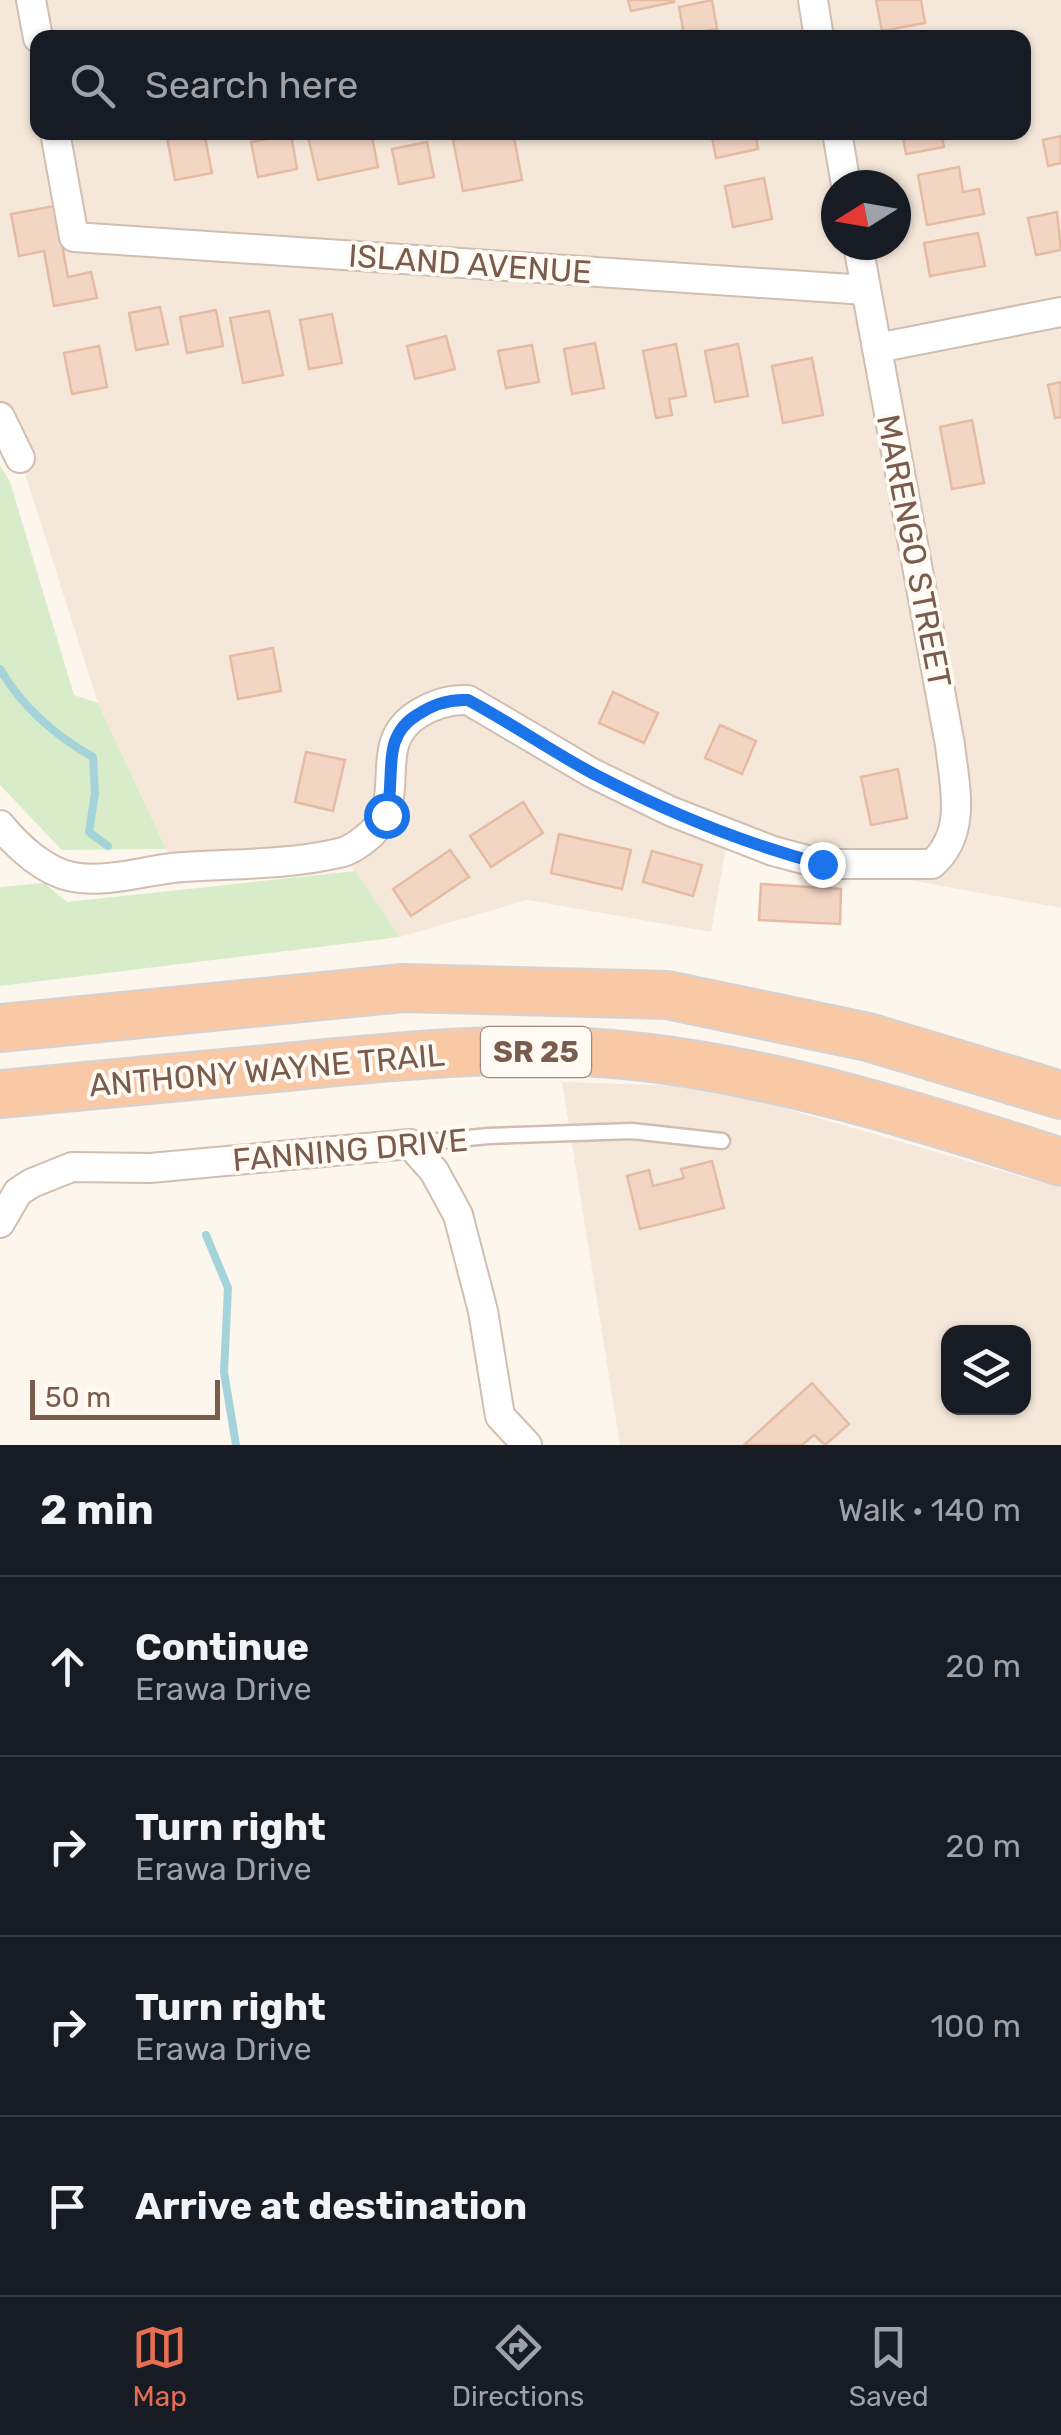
<!DOCTYPE html>
<meta charset="utf-8">
<style>
body{margin:0;font-family:Rubik,sans-serif;background:#20242c;color:#f1f3f6}
.controls{position:absolute;right:30px;bottom:30px;display:grid;overflow:hidden;border-radius:20px;box-shadow:0 2px 8px #0004}
.controls button{width:90px;height:90px;display:grid;place-items:center;padding:0;border:0;border-bottom:2px solid #363941;background:#171b24;color:#f1f3f6;font:50px sans-serif}
.compass{position:absolute;left:821px;top:170px;width:90px;height:90px;border-radius:50%;background:#171b24;box-shadow:0 2px 8px #0004;rotate:259deg}
.scale{position:absolute;left:30px;bottom:25px;width:190px;box-sizing:border-box;padding-left:10px;border:5px solid #7a5c4d;border-top:0;font-size:28px;line-height:35px;white-space:nowrap;color:#7a5c4d;-webkit-text-stroke:8px #fffaf3;paint-order:stroke}
.stop{position:absolute;width:30px;height:30px;margin:-22px;border:8px solid #1a73e8;border-radius:50%;background:#fff}
.stop.end{background:#1a73e8;border-color:#fff;box-shadow:0 2px 10px #0008}
.list{margin:0;padding:0;list-style:none}
h2{display:flex;justify-content:space-between;align-items:center;height:130px;margin:0;padding:0 40px;font-size:42px}
h2 small{font-size:32px;font-weight:400;color:#9ea1a6}
.list li{display:grid;grid-template-columns:65px 1fr auto;gap:30px;align-items:center;box-sizing:border-box;height:180px;padding:0 40px;border-top:2px solid #363941}
.list b{display:block;font-size:38px;white-space:nowrap}
.list p{margin:0;font-size:32px;white-space:nowrap;color:#9ea1a6}
.list em{font-size:32px;font-style:normal;color:#9ea1a6}
.icon{flex:none;width:55px;height:55px;fill:none;stroke:currentColor;stroke-width:2;stroke-linecap:round;stroke-linejoin:round}
.map{position:relative;flex:none;width:1061px;height:1445px;overflow:hidden}
.search{position:absolute;background:#171b24;box-shadow:0 2px 8px #0004;left:30px;right:30px;top:30px;height:110px;display:flex;align-items:center;gap:25px;box-sizing:border-box;padding:0 35px;border-radius:20px;color:#9ea1a6;font-size:38px}
.sheet{height:850px;background:#171b24}
nav{display:flex;justify-content:space-around;align-items:center;box-sizing:border-box;height:140px;border-top:2px solid #363941;background:#171b24;font-size:28px;color:#9ea1a6}
nav a{display:grid;justify-items:center;gap:5px}
nav .on{color:#e76f51}
.map>svg:first-child{display:block}
.residential{fill:#f5e8da;fill-rule:evenodd}
.green{fill:#d8ecc9}
.lines{fill:none;stroke-linecap:round;stroke-linejoin:round}
.stream{stroke:#a5d3da;stroke-width:8}
.building{fill:#f3d5c3;stroke:#e6bba3;stroke-width:2.5}
.service-casing{stroke:#d1beb0;stroke-width:19}
.minor-casing{stroke:#d1beb0;stroke-width:32}
.trunk-casing{stroke:#dad1cd;stroke-width:50}
.service{stroke:#fff;stroke-width:14}
.minor{stroke:#fff;stroke-width:28}
.trunk{stroke:#f9c8a4;stroke-width:45}
.route{stroke:#1a73e8;stroke-width:12}
.labels{text-anchor:middle;stroke-width:8;stroke-linejoin:round;paint-order:stroke}
.shield{fill:#fffaf3;stroke:#a28b7f;stroke-width:2.5}
.shield-label{font-size:30px;font-weight:bold;fill:#7a5c4d}
.street-label{font-size:32px;fill:#7a5c4d;stroke:#fffaf3}
</style>
<div class="map">
<svg width="1061" height="1445" viewBox="0 0 1061 1445">
<rect width="100%" height="100%" fill="#fdf6ec"/>
<!-- residential -->
<g class="residential">
<path d="M0 0H1061V908L822 864 728 836 711 932 527 900 400 937 342 853 175 868 98 703 20 458 0 417ZM38 38H1024V132H38ZM836 185H896V245H836Z"/>
<path d="M562 1082 711 1087 1061 1188V1445H620ZM948 1332H1024V1408H948Z"/>
</g>
<!-- green -->
<g class="green">
<path d="M0 465 10 482 74 695 98 703 166 849 62 850 0 785Z"/>
<path d="M355 871 400 937 0 986V887L44 883 67 902Z"/>
</g>
<g class="lines">
<!-- stream -->
<g class="stream">
<path d="M0 669C23 708 54 735 93 757L95 793 89 832 108 846"/>
<path d="M206 1235 228 1288 224 1372 236 1445"/>
</g>
</g>
<!-- building -->
<g class="building">
<path d="M628 0H674V2L631 11Z"/>
<path d="M712 0 717 29 684 35 679 7Z"/>
<path d="M876 0H921L925 23 882 31Z"/>
<path d="M166 132H204L212 173 175 180Z"/>
<path d="M329 132H371L378 167 318 180 308 137Z"/>
<path d="M493 132H513L522 180 463 191 453 140Z"/>
<path d="M711 132H755L758 149 716 158Z"/>
<path d="M902 132H941L944 147 906 154Z"/>
<path d="M291 134 297 169 258 177 251 142Z"/>
<path d="M1061 136V163L1048 166 1043 140Z"/>
<path d="M427 142 434 177 399 184 392 149Z"/>
<path d="M959 167 963 192 979 189 984 214 927 225 918 175Z"/>
<path d="M764 178 772 219 733 227 725 186Z"/>
<path d="M55 206 68 277 91 272 97 298 54 306 44 251 19 256 11 214Z"/>
<path d="M1057 212 1061 250 1036 255 1028 218Z"/>
<path d="M978 233 985 266 930 276 924 243Z"/>
<path d="M160 307 168 344 136 350 129 313Z"/>
<path d="M216 310 223 346 187 353 180 317Z"/>
<path d="M269 311 283 375 243 383 230 318Z"/>
<path d="M332 314 342 363 309 369 300 320Z"/>
<path d="M446 336 455 369 415 379 407 346Z"/>
<path d="M595 343 604 388 572 394 564 349Z"/>
<path d="M676 344 686 396 669 399 672 415 656 418 643 351Z"/>
<path d="M738 344 748 396 715 402 705 351Z"/>
<path d="M532 345 539 382 506 388 498 351Z"/>
<path d="M99 346 107 387 72 394 64 353Z"/>
<path d="M812 358 823 415 783 423 772 366Z"/>
<path d="M1061 382V417L1055 418 1048 385Z"/>
<path d="M972 420 984 483 952 489 940 427Z"/>
<path d="M273 648 281 691 238 699 230 656Z"/>
<path d="M613 692 658 713 644 743 599 723Z"/>
<path d="M720 725 756 741 742 774 705 758Z"/>
<path d="M306 752 345 760 333 811 295 802Z"/>
<path d="M898 769 907 818 871 825 861 777Z"/>
<path d="M523 802 543 833 491 867 470 836Z"/>
<path d="M559 834 631 850 622 889 551 873Z"/>
<path d="M450 850 469 877 411 916 393 889Z"/>
<path d="M652 851 702 865 693 896 643 882Z"/>
<path d="M761 884 841 889 840 924 759 920Z"/>
<path d="M712 1161 724 1208 640 1229 627 1176 649 1170 653 1186 684 1178 681 1169Z"/>
<path d="M812 1383 849 1424 825 1445 814 1435 802 1445H744Z"/>
</g>
<g class="lines">
<defs>
<path id="service" d="M410 1144 488 1136 632 1131 722 1141"/>
<g id="minor">
<path d="M31 0 38 38"/>
<path d="M813 0 819 38"/>
<path d="M55 132 74 237 866 290"/>
<path d="M837 132 846 185"/>
<path d="M877 348 1061 312"/>
<path d="M0 417 20 458"/>
<path d="M0 825C18 847 45 872 73 877 105 883 140 872 172 868 227 863 284 866 339 853 350 851 362 842 371 834 410 796 369 745 418 714 434 704 450 699 468 700L592 773 670 811 773 851 822 864H932C967 833 955 788 950 745L858 245"/>
<path d="M0 1223 18 1192 32 1183 72 1167 150 1168 410 1144 434 1171 458 1215 483 1311 500 1416 527 1445"/>
</g>
<g id="trunk">
<path d="M0 1028 403 988 667 995 868 1037 1061 1095"/>
<path d="M0 1094C96 1085 191 1076 287 1067 404 1055 525 1043 643 1057 785 1074 925 1118 1061 1162"/>
</g>
</defs>
<!-- service casing -->
<use href="#service" class="service-casing"/>
<!-- minor casing -->
<use href="#minor" class="minor-casing"/>
<!-- trunk casing -->
<use href="#trunk" class="trunk-casing"/>
<!-- service -->
<use href="#service" class="service"/>
<!-- minor -->
<use href="#minor" class="minor"/>
<!-- trunk -->
<use href="#trunk" class="trunk"/>
</g>
<g class="lines">
<!-- route -->
<path class="route" d="M386 815C397 778 379 738 417 715 433 704 449 699 468 700 511 723 551 751 594 774 667 812 742 843 822 864"/>
</g>
<g class="labels">
<!-- shield labels -->
<rect class="shield" x="481" y="1027" width="110" height="50" rx="8"/>
<g class="shield-label">
<text x="536" y="1062">SR 25</text>
</g>
<!-- street labels -->
<g class="street-label">
<text transform="translate(470 264) rotate(4)" y="11">ISLAND AVENUE</text>
<text transform="translate(914 551) rotate(79)" y="11">MARENGO STREET</text>
<text transform="translate(267 1070) rotate(-5)" y="11">ANTHONY WAYNE TRAIL</text>
<text transform="translate(350 1150) rotate(-5)" y="11">FANNING DRIVE</text>
</g>
</g>
</svg>
<div class="controls">
<button><svg class="icon" aria-label="layers" viewBox="0 0 24 24"><path d="M12 4l9 5-9 5-9-5zM3 14l9 5 9-5"/></svg></button>
</div>
<svg class="compass" viewBox="-18 -18 36 36"><path d="M0-13l5 13h-10z" fill="#e53935"/><path d="M0 13l5-13h-10z" fill="#9ea1a6"/></svg>
<div class="scale">50 m</div>
<div class="stop" style="left:386px;top:815px"></div>
<div class="stop end" style="left:822px;top:864px"></div>
<div class="search"><svg class="icon" aria-label="search" viewBox="0 0 24 24"><circle cx="10" cy="10" r="6"/><path d="M15 15l6 6"/></svg>Search here</div>
</div>
<section class="sheet">
<h2>2 min<small>Walk · 140 m</small></h2>
<ul class="list">
<li><svg class="icon" aria-label="ahead" viewBox="0 0 24 24"><path d="M12 20V5M6 11l6-6 6 6"/></svg><div><b>Continue</b><p>Erawa Drive</p></div><em>20 m</em></li>
<li><svg class="icon" aria-label="right" viewBox="0 0 24 24"><path d="M7 20v-9h11M14 6l5 5-5 5"/></svg><div><b>Turn right</b><p>Erawa Drive</p></div><em>20 m</em></li>
<li><svg class="icon" aria-label="right" viewBox="0 0 24 24"><path d="M7 20v-9h11M14 6l5 5-5 5"/></svg><div><b>Turn right</b><p>Erawa Drive</p></div><em>100 m</em></li>
<li><svg class="icon" aria-label="arrive" viewBox="0 0 24 24"><path d="M6 21V4h12l-3 4 3 4H6"/></svg><div><b>Arrive at destination</b></div></li>
</ul>
</section>
<nav>
<a class="on"><svg class="icon" aria-label="map" viewBox="0 0 24 24"><path d="M3 6l6-2 6 2 6-2v14l-6 2-6-2-6 2zM9 4v14M15 6v14"/></svg>Map</a>
<a><svg class="icon" aria-label="directions" viewBox="0 0 24 24"><path d="M12 3l9 9-9 9-9-9zM9 14v-3h6M13 9l2 2-2 2"/></svg>Directions</a>
<a><svg class="icon" aria-label="saved" viewBox="0 0 24 24"><path d="M7 4h10v16l-5-4-5 4z"/></svg>Saved</a>
</nav>
